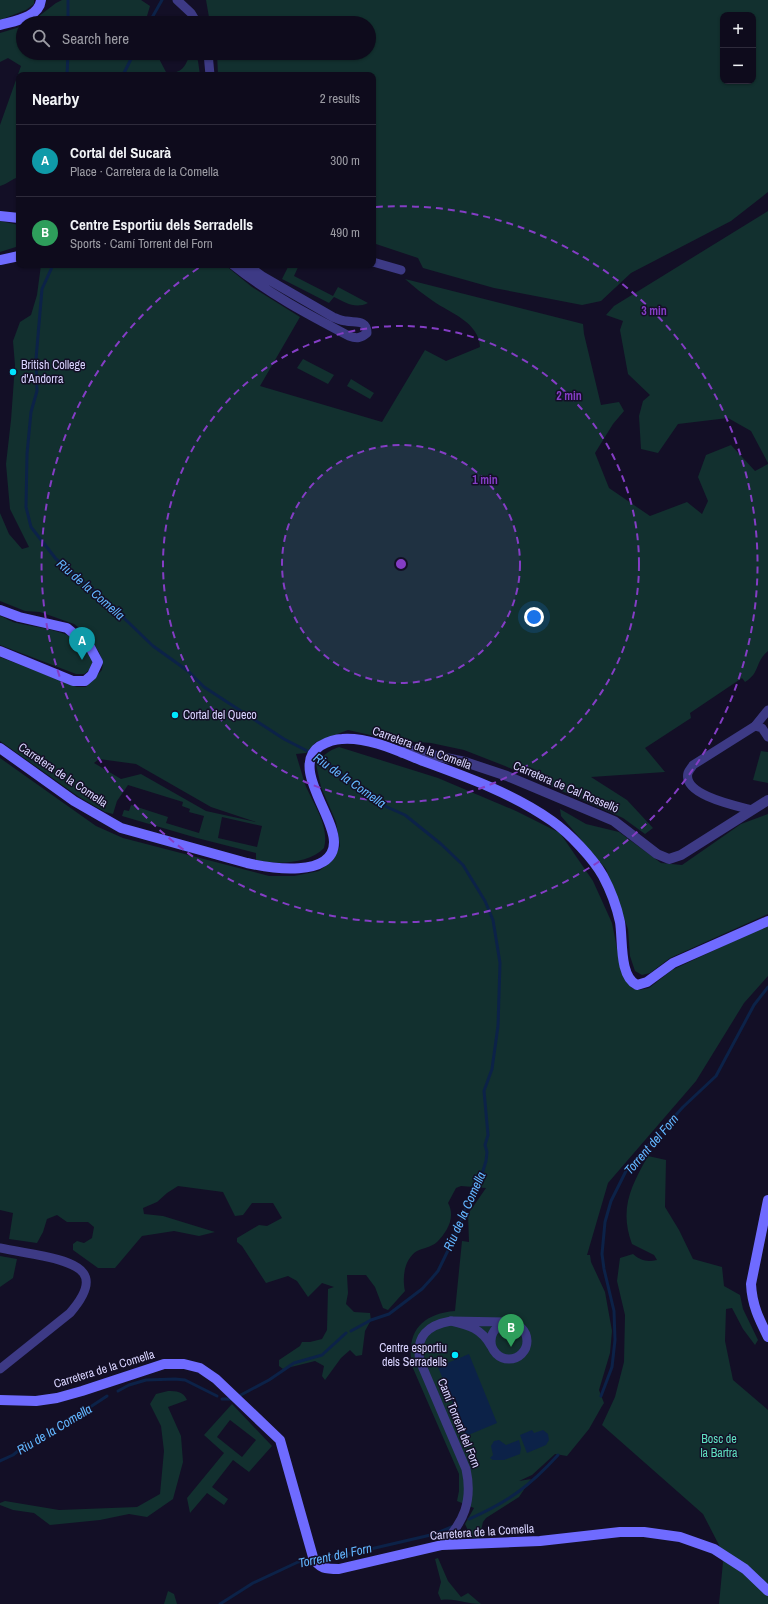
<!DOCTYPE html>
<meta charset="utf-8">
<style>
body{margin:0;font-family:"Archivo Narrow",sans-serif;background:#1c1929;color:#f1f3f6}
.controls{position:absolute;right:12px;top:12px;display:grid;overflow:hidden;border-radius:8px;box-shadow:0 1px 3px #0004}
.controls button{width:36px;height:36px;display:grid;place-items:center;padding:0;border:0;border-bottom:1px solid #2e2b3b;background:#0e0b1c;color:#f1f3f6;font:20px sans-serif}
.you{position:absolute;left:534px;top:617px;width:14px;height:14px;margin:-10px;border:3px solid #fff;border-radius:50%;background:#1a73e8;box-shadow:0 0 0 6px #1a73e833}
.badge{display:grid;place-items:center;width:26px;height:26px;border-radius:50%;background:#ea580c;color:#fff;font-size:13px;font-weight:700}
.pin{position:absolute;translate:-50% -33px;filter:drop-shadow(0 1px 2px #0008)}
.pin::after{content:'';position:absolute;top:21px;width:14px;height:12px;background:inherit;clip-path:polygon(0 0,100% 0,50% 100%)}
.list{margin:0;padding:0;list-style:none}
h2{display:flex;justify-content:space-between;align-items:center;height:52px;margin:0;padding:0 16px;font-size:17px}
h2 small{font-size:13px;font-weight:400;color:#9b9ba3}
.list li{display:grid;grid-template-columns:26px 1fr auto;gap:12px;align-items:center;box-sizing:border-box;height:72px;padding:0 16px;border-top:1px solid #2e2b3b}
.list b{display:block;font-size:15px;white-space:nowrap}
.list p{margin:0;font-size:13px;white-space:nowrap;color:#9b9ba3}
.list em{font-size:13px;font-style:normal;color:#9b9ba3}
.icon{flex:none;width:22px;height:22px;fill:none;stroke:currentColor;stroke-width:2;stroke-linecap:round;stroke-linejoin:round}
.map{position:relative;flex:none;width:768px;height:1604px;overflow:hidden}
.search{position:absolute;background:#0e0b1c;box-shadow:0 1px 3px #0004;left:16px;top:16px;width:360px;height:44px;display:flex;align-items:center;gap:10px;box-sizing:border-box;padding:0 14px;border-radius:22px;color:#9b9ba3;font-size:15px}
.panel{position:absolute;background:#0e0b1c;box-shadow:0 1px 3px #0004;left:16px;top:72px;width:360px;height:196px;border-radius:8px}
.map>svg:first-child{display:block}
.green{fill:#12302f;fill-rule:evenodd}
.water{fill:#0c2248}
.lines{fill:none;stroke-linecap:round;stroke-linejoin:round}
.stream{stroke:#0c2248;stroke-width:3}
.minor{stroke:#3d3a85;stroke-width:9}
.tertiary{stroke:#3d3a85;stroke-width:10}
.secondary{stroke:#6f6bff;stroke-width:10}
.ring{fill:none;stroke:#843dc5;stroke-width:2;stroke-dasharray:7 5}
.poi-dot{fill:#00e5ff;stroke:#130f26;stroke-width:1.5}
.labels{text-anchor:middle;stroke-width:3;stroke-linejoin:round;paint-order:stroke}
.poi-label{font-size:12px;fill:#d9d4ff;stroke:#130f26;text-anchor:start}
.street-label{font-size:12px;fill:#d9d4ff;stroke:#130f26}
.park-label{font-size:12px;fill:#5fe0c0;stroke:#130f26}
.water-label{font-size:13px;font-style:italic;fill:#62b6ff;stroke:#130f26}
.centre{fill:#843dc5;stroke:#130f26;stroke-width:2}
.ring-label{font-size:12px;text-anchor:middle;font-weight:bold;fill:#843dc5;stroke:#130f26;stroke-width:3;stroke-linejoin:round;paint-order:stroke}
</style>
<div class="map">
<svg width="768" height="1604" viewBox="0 0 768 1604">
<rect width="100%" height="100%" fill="#130f26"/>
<!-- green -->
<g class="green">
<path d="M0 0H34V4L26 10 0 20Z"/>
<path d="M62 0H141L150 6 147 16 150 23H30L56 3Z"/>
<path d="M206 0H768V192L731 221 631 273 601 301 582 305 494 288 423 268 418 258 373 243V75H218L217 53H369V23H210ZM723 15H753V81H723Z"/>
<path d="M23 26V53H156L167 74C183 71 183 70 190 55L196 56 198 61 200 75H19V177C11 179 8 184 0 186V125L21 66 8 58 0 62V33Z"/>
<path d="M768 211V463L751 431 728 418 678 424 658 453 641 449 639 416 643 401 650 395 628 374 620 330 623 321 606 315 614 306Z"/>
<path d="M0 221 19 225V246L0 252Z"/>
<path d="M41 265H225L252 287 300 317 260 386 382 422 425 350 446 361 480 347C479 322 450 313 433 301 423 294 414 287 405 279L583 324 584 334 601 405 619 402 624 411 613 424 595 453 609 488 650 516 687 502 702 514 708 501 698 477 706 455 731 445 755 471 768 464V651C754 663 761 672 745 682L742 678 690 713 691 718 645 748 665 772 591 777 627 800 653 828 645 834 623 818 505 766 464 750 431 743 392 740 348 730 316 742 306 753 296 754C299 764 302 774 305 784 313 804 330 826 324 848 309 864 277 865 256 860V853L197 838 122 816 124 810 129 811 131 805 168 817 166 823 199 833 204 816 189 812 190 809 182 806 183 802 128 785 117 801 113 814 105 812 79 797 0 741V657L77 687H86L102 670 103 662 99 652 87 634 74 624 40 612 25 611 0 601V513L9 534 22 549 29 547 10 509 6 464 11 420 15 365 13 341 20 322 31 315 37 295ZM99 759 136 764 211 807 256 822 206 811 141 774 121 779 94 763ZM222 817 262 826 257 847 218 838Z"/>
<path d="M289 265H299L294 276 333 296 338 287 368 303C355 309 346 303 334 297L329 303 282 279Z"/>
<path d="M303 359 334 375 328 384 297 368Z"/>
<path d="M351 379 374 393 370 399 347 386Z"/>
<path d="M0 616C6 618 11 622 17 623 41 629 80 630 91 656 94 664 91 670 84 674H76L0 645Z"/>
<path d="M339 747 438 778 516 811 560 833 593 881 612 923 622 974 631 987 639 990 649 988 672 970 768 925V976L744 1003 696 1081 608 1183 587 1255H590L591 1262 605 1292 612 1331 610 1353 599 1390 604 1403 602 1406 589 1429 567 1456 555 1454 532 1475 519 1481 531 1479 519 1497 486 1518 483 1522 479 1539 471 1537 465 1524 474 1508 457 1501 459 1491V1474L412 1366C406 1332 421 1314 455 1311L462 1241 469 1242 468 1214 486 1188 461 1186 456 1188 448 1203C456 1217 447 1232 437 1242 432 1247 423 1248 417 1251 404 1259 402 1278 405 1291L388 1310 383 1308 375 1287 366 1275H347L348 1293 346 1304 354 1312 370 1313 371 1320 365 1331 362 1355 356 1356 350 1350 341 1358 325 1380 322 1376 324 1366 315 1361 283 1369 279 1366V1360L300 1346 302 1342H310L322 1339 327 1330 328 1289 334 1287 322 1283 308 1297 297 1281 288 1276 266 1283 242 1246 237 1242V1238L259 1225 267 1226 282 1218 273 1203H252L243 1215 235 1216 223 1192 178 1186 167 1193 157 1202 143 1208 144 1214 163 1216 215 1232 199 1236 174 1231 142 1236 115 1268H98L73 1250V1244L77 1241 84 1243 92 1238 94 1227 88 1222H67L57 1215 47 1219 43 1232 37 1243 9 1239 13 1213 0 1210V758L96 826 123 838 269 876H294L319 871 333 860 340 846 336 822 321 787 316 764C323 755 328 751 339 747Z"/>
<path d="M761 751 768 752V783L753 780Z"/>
<path d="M560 809 586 824 619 832 661 863 682 865 741 824 768 814V914L670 958 650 973 642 975 635 971 630 956 628 929 606 869 561 816Z"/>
<path d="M648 1156 666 1160 665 1207 679 1230 693 1259 722 1267 724 1286 740 1295 743 1309 758 1340 755 1345 743 1329 732 1308 726 1309 725 1341 733 1380 768 1410V1604H719L723 1562 719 1545 703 1514 602 1425 615 1397 624 1362 625 1315 617 1281 620 1258 633 1254C641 1261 647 1262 657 1260L654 1255 632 1244C619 1209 631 1186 648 1156Z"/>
<path d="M0 1256 17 1259 13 1278 0 1287Z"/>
<path d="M168 1391C176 1391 183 1391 187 1400L168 1407 181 1436 183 1462 173 1499 147 1517 129 1514 100 1520 50 1525 34 1513 13 1510 0 1505V1503L5 1501 59 1510 137 1507 160 1494 164 1451 161 1426 150 1404 156 1394Z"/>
<path d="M232 1404 272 1446 249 1472 233 1460 212 1487 228 1499 224 1505 207 1493 190 1513 187 1498 224 1453 204 1435ZM230 1420 256 1440 242 1457 217 1437Z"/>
<path d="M438 1558 448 1581 461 1597 468 1593 481 1604C465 1604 456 1598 441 1600L438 1593 441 1582 435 1559Z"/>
<path d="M168 1591 174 1594 177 1604H164Z"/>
</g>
<!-- water -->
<g class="water">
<path d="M469 1354 497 1423 466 1436 438 1367Z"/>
<path d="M532 1430 534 1433 543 1430 548 1434 549 1440 546 1445 527 1453 520 1435Z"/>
<path d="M499 1440 506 1445 519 1440 521 1448 520 1454 504 1460H493L490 1458 493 1455 491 1446 494 1441Z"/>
</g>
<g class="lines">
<!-- stream -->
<g class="stream">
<path d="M68 23V0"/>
<path d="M149 23 162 0"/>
<path d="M67 75 68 53"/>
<path d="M123 75 134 53"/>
<path d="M53 265 42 289 36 359 37 391 31 412 27 454 26 507 31 527 56 559 102 597 153 646 188 671 204 687 284 739 321 758 360 790 387 807 405 815 441 844 463 865 485 901 493 920 500 963 498 1026 492 1069 484 1091 488 1135 485 1145 487 1152 486 1161 479 1184 469 1199 455 1236 438 1271 432 1278 422 1289 389 1314 371 1320 351 1331"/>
<path d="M118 1391 129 1385 146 1380 175 1379 185 1380 217 1396"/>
<path d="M601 1396 612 1367 615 1340 614 1311 604 1269 602 1254 605 1222 611 1201 627 1169 683 1107 716 1076 754 1005 768 987"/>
<path d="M237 1397 269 1380 294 1363 322 1355 346 1333"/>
<path d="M222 1399H232"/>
<path d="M0 1461 13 1455 28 1443 49 1434 107 1396"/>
<path d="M469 1519C508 1502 530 1486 558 1455"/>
<path d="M220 1604 253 1583 298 1562 349 1554 435 1534 454 1526"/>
</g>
<!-- minor -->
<g class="minor">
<path d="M177 0 191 13 197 23"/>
<path d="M208 53 210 75"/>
<path d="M373 262 401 270"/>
<path d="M233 265C269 294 309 315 349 336 357 339 361 338 367 333 367 319 355 323 346 321 342 321 338 319 333 317L262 276 247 265"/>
<path d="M755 726 762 728 768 737"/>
<path d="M752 810C737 806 682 795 688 773 689 770 692 767 693 765L755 726 768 710"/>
<path d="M0 1248C14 1251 29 1253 43 1256 82 1264 103 1275 70 1313L0 1369"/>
<circle cx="509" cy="1341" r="18"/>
<path d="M491 1346C482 1329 469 1325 451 1321L505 1322"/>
<path d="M442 1545C464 1522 473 1501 466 1469L420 1361C415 1336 428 1325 451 1321"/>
</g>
<!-- tertiary -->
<path class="tertiary" d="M402 753 408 750 465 762 507 776 614 821 657 854 669 859 681 855 768 800"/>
<!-- secondary -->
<g class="secondary">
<path d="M0 25C14 21 39 18 41 0"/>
<path d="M0 216 19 218"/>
<path d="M0 260 19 256"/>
<path d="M0 610 19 617 67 628 90 647 98 662 92 675 85 681H73L0 651"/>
<path d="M0 748 74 801 121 828 247 863C269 868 334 879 334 842 334 815 290 766 320 746 327 742 334 739 342 739 369 737 398 751 423 761 467 777 514 794 552 821 569 833 593 858 603 876 610 889 617 908 620 922 623 940 619 977 637 985L647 982 673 963 768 921"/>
<path d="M768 1200 751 1284C752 1305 759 1319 768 1337"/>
<path d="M0 1400 36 1401 57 1398 82 1391 164 1364H184L200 1368 216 1379 280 1440 313 1557C319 1569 326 1569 339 1569L442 1545 540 1541 620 1532H644L680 1537 714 1549 745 1569 768 1591"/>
</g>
</g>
<!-- distance rings -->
<circle cx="401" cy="564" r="119" fill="#843dc5" fill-opacity=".12"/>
<g class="ring">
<circle cx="401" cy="564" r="119"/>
<circle cx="401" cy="564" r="238"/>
<path d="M376 207A358 358 0 1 1 203 265"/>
</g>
<!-- markers -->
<g class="poi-dot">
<circle cx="13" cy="372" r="4"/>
<circle cx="175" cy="715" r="4"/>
<circle cx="455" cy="1355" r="4"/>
</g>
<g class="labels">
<!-- poi labels -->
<g class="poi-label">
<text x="21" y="369">British College<tspan x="21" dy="14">d'Andorra</tspan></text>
<text x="183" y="719">Cortal del Queco</text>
<text x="447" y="1352" text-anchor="end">Centre esportiu<tspan x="447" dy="14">dels Serradells</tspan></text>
</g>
<!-- street labels -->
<g class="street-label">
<text transform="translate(422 748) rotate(20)" y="4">Carretera de la Comella</text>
<text transform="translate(63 775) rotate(34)" y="4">Carretera de la Comella</text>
<text transform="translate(566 787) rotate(23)" y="4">Carretera de Cal Rosselló</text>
<text transform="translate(104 1369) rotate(-17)" y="4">Carretera de la Comella</text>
<text transform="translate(459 1423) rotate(68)" y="4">Camí Torrent del Forn</text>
<text transform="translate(482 1532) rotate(-4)" y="4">Carretera de la Comella</text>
</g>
<!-- park labels -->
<g class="park-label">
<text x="719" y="1443">Bosc de<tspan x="719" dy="14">la Bartra</tspan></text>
</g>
<!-- water labels -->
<g class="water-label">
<text transform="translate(91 589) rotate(41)" y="5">Riu de la Comella</text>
<text transform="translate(350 780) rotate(35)" y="5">Riu de la Comella</text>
<text transform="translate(651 1144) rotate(-49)" y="5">Torrent del Forn</text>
<text transform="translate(464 1211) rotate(-66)" y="5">Riu de la Comella</text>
<text transform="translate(54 1429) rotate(-31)" y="5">Riu de la Comella</text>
<text transform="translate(335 1555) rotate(-12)" y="5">Torrent del Forn</text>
</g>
</g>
<circle cx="401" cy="564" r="6" class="centre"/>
<g class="ring-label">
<text x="654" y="315">3 min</text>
<text x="569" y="400">2 min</text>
<text x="485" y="484">1 min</text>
</g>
</svg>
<div class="controls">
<button>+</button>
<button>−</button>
</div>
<div class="you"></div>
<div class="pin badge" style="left:82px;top:660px;background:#0f9aa8">A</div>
<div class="pin badge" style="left:511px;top:1347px;background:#2e9e5b">B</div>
<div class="search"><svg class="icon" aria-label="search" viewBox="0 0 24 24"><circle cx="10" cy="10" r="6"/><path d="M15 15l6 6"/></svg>Search here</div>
<section class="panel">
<h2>Nearby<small>2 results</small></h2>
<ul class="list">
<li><span class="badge" style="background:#0f9aa8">A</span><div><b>Cortal del Sucarà</b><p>Place · Carretera de la Comella</p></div><em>300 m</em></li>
<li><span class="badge" style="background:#2e9e5b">B</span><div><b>Centre Esportiu dels Serradells</b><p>Sports · Camí Torrent del Forn</p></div><em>490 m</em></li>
</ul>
</section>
</div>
